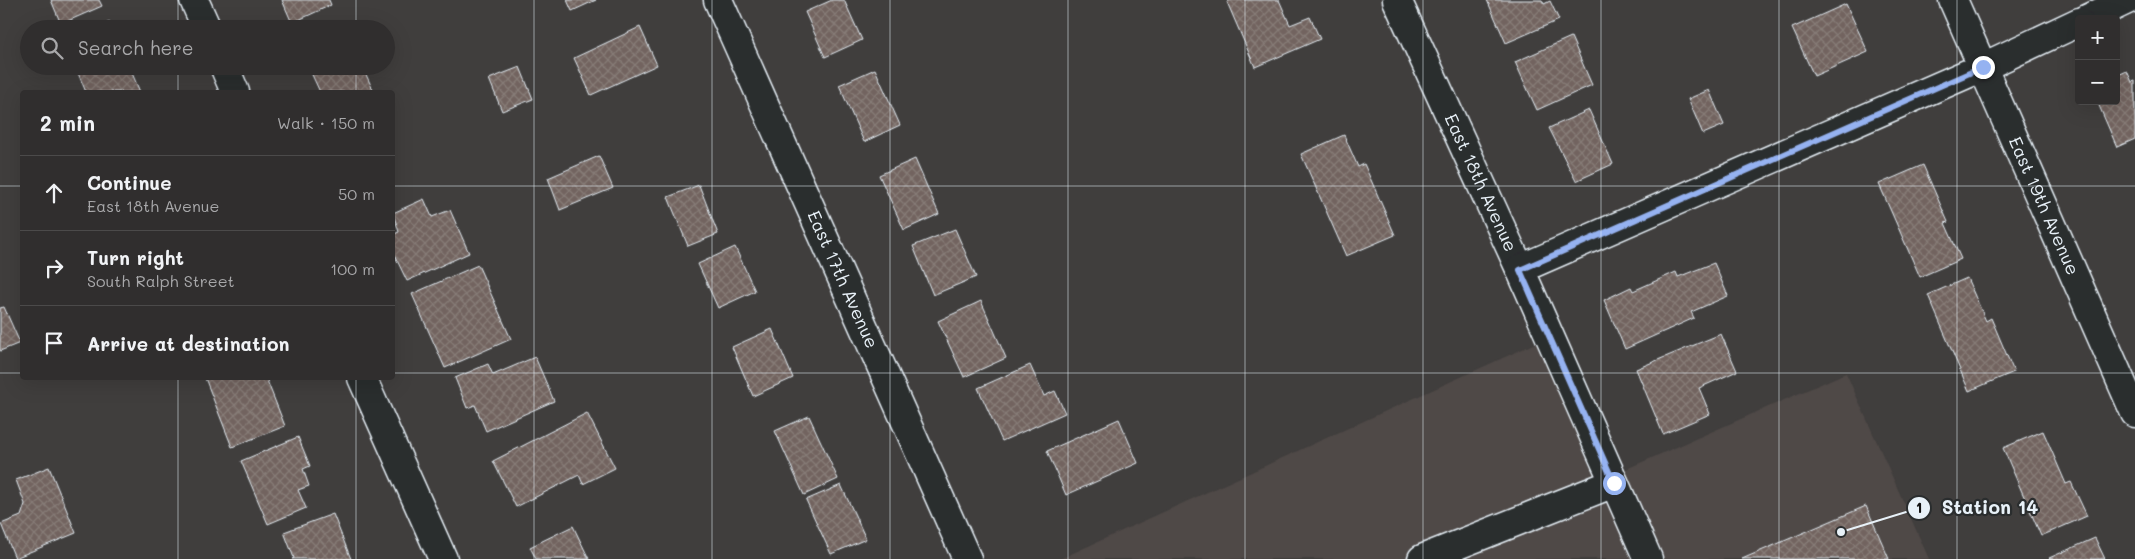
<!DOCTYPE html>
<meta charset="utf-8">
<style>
body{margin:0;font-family:Mali,sans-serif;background:#3c3a3a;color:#f1f3f6}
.controls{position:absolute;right:15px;top:15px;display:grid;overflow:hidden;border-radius:5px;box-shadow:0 5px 20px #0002}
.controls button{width:45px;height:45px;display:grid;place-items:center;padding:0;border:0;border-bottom:1px solid #4b4a4a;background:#302e2e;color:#f1f3f6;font:25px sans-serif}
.stop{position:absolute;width:15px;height:15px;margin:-11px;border:4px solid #95b2f1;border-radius:50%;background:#fff}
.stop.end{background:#95b2f1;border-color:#fff;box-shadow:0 1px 5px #0008}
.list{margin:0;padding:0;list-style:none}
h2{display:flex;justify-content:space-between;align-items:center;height:65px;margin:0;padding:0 20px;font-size:21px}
h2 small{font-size:16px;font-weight:400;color:#a8a8aa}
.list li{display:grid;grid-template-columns:32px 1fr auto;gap:15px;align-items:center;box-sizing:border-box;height:75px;padding:0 20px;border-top:1px solid #4b4a4a}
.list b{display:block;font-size:19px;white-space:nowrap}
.list p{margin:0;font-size:16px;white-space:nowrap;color:#a8a8aa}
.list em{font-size:16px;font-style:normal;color:#a8a8aa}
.icon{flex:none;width:28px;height:28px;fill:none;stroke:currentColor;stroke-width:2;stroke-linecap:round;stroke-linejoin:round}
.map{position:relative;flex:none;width:2135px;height:559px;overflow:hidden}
.search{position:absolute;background:#302e2e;box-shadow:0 5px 20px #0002;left:20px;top:20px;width:375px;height:55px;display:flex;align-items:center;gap:12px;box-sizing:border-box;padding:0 18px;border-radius:28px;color:#a8a8aa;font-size:19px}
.panel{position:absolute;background:#302e2e;box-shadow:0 5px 20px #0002;left:20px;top:90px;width:375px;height:290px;border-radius:5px}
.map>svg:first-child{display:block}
.built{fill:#4f4947}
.building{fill:url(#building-cross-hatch);stroke:#e8f1f8}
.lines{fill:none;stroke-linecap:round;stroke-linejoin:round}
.minor-casing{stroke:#e8f1f8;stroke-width:31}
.minor{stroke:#2a2d2e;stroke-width:28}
.route{stroke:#95b2f1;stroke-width:6}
.grid{fill:none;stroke:#e8f1f8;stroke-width:1;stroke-opacity:0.55}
.labels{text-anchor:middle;stroke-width:4.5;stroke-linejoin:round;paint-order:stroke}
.street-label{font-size:18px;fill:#e8f1f8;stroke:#2a2d2e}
.leader{fill:none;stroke:#e8f1f8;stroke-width:2}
.callout-dot{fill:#e8f1f8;stroke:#2a2d2e;stroke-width:2}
.mark-label{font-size:15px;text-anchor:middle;font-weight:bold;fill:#111}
.callout-label{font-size:19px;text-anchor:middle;font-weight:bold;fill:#e8f1f8;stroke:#2a2d2e;stroke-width:4.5;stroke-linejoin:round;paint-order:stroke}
</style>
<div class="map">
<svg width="2135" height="559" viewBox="0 0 2135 559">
<defs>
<pattern id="building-cross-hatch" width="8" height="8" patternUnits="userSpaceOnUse" patternTransform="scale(1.25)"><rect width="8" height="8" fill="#72645f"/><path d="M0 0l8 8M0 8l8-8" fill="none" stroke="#867b77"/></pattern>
</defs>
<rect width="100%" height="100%" fill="#403e3d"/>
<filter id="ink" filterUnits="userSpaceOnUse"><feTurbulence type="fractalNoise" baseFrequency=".02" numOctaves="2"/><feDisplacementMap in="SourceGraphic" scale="10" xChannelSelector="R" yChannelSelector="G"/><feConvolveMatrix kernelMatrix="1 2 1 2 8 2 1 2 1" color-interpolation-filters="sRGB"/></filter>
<g filter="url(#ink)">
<!-- built -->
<path class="built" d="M1562 331 1624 470 1846 373 1929 559H1060Z"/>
<!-- building -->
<g class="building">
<path d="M51 0H99L102 6 61 24Z"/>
<path d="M282 0H329L331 5 292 23Z"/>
<path d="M567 0H596L572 11Z"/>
<path d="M832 0H844L862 40 825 57 805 12Z"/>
<path d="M1231 0H1279L1290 25 1310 17 1320 39 1255 67 1227 2Z"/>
<path d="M1487 0H1542L1544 4 1550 1 1559 20 1506 43Z"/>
<path d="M1846 4 1868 52 1814 76 1792 28Z"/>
<path d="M110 22 113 29H93Z"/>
<path d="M640 27 657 65 591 95 574 58Z"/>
<path d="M1571 37 1592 85 1537 110 1515 62Z"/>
<path d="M75 66H129L140 92H86Z"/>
<path d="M308 66H362L374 92H320Z"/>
<path d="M520 67 533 99 502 111 489 79Z"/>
<path d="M875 69 900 125 864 142 839 85Z"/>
<path d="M2127 71 2132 82 2135 81V139L2117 147 2097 101H2116V76Z"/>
<path d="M1709 90 1724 125 1703 134 1688 99Z"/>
<path d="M1589 110 1613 164 1576 181 1549 128Z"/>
<path d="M1344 135 1358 167 1364 164 1395 235 1346 256 1301 154Z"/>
<path d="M599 156 613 188 560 210 548 178Z"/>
<path d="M915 159 939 214 904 230 879 175Z"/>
<path d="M1923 165 1948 222 1945 223 1961 259 1920 277 1879 184Z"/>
<path d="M699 185 718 234 688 246 668 197Z"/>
<path d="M424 199 432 217 450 210 469 253 407 281 392 250V235L399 232 393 213Z"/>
<path d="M955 229 976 277 933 295 913 246Z"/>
<path d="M735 247 755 291 718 308 698 264Z"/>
<path d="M1714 263 1728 296 1691 312 1694 318 1625 349 1604 300 1631 287 1633 291 1676 272 1678 277Z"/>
<path d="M478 265 511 339 445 368 412 294Z"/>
<path d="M1967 278 1986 321 1991 318 2014 372 1969 391 1928 295Z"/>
<path d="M981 301 1006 358 964 377 938 321Z"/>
<path d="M4 307 20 343 0 351V308Z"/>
<path d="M772 329 793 378 753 396 732 347Z"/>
<path d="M1721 334 1737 371 1699 388 1710 414 1663 434 1636 369Z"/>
<path d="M535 357 554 401 486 431 475 405 467 408 455 378 488 364 493 375Z"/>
<path d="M1030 365 1044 396 1055 391 1065 413 1002 441 978 388Z"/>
<path d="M205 378H266L285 426 232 447Z"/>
<path d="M587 413 615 468 583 484 579 475 516 507 493 461Z"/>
<path d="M809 416 838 479 804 495 775 431Z"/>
<path d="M1119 419 1138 463 1066 495 1047 451Z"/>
<path d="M2043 431 2066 484 2071 482 2087 516 2041 536 2003 448Z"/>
<path d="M298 437 310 466 303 469 309 486 298 490 306 508 268 524 241 461Z"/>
<path d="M49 467 76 533 15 558 1 524 21 516 25 504 16 480Z"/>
<path d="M841 485 866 539 831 554 806 500Z"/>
<path d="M1866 506 1889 559H1742Z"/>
<path d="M333 514 351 559H292L294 558 284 532Z"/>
<path d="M573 526 589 559H536L530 547Z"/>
<path d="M2095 538 2105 559H2050L2049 558Z"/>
</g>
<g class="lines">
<defs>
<g id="minor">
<path d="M194 0 207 29"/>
<path id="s1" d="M718 0 967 559"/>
<path id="s2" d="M1397 0 1520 269 1648 559"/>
<path id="s3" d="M1953 0 2135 413"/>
<path d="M2087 19 2127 0"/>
<path d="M224 66 235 92"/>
<path d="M1520 269 1983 67 2079 22"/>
<path d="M362 378 443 559"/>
<path d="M1422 559 1614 483"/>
</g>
</defs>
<!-- minor casing -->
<use href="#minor" class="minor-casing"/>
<!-- minor -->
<use href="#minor" class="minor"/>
</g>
</g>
<g class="lines" filter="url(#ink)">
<!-- route -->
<path class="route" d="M1614 483 1520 270 1983 67"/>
</g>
<!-- grid -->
<path class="grid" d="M178 0V29M356 0V29M534 0V559M712 0V559M890 0V559M1068 0V559M1245 0V559M1423 0V559M1601 0V559M1779 0V559M1957 0V559M178 66V92M356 66V92M0 186H22M392 186H2135M0 373H22M392 373H2135M178 378V559M356 378V559"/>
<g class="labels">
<!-- street labels -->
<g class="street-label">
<text dy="6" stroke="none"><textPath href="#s2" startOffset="201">East 18th Avenue</textPath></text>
<text dy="6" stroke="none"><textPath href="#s3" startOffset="225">East 19th Avenue</textPath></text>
<text dy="6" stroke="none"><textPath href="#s1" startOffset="306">East 17th Avenue</textPath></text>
</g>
</g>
<!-- callouts -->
<path class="leader" d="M1841 532L1919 508"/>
<g class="callout-dot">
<circle cx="1841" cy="532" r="5"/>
<circle cx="1919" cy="508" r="12"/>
</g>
<g class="mark-label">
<text x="1919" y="513">1</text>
</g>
<g class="callout-label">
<text x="1990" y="514">Station 14</text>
</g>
</svg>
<div class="controls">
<button>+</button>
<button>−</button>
</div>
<div class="stop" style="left:1614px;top:483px"></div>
<div class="stop end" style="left:1983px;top:67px"></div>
<div class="search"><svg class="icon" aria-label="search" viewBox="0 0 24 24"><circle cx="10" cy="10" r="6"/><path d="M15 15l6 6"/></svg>Search here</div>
<section class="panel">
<h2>2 min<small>Walk · 150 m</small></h2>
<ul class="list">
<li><svg class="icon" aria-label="ahead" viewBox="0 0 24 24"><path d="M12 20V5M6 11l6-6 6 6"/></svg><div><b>Continue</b><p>East 18th Avenue</p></div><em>50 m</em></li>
<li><svg class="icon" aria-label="right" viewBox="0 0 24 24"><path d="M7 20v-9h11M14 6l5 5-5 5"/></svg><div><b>Turn right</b><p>South Ralph Street</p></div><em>100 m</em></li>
<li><svg class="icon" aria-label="arrive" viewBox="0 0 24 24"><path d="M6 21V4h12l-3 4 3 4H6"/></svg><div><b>Arrive at destination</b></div></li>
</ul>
</section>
</div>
